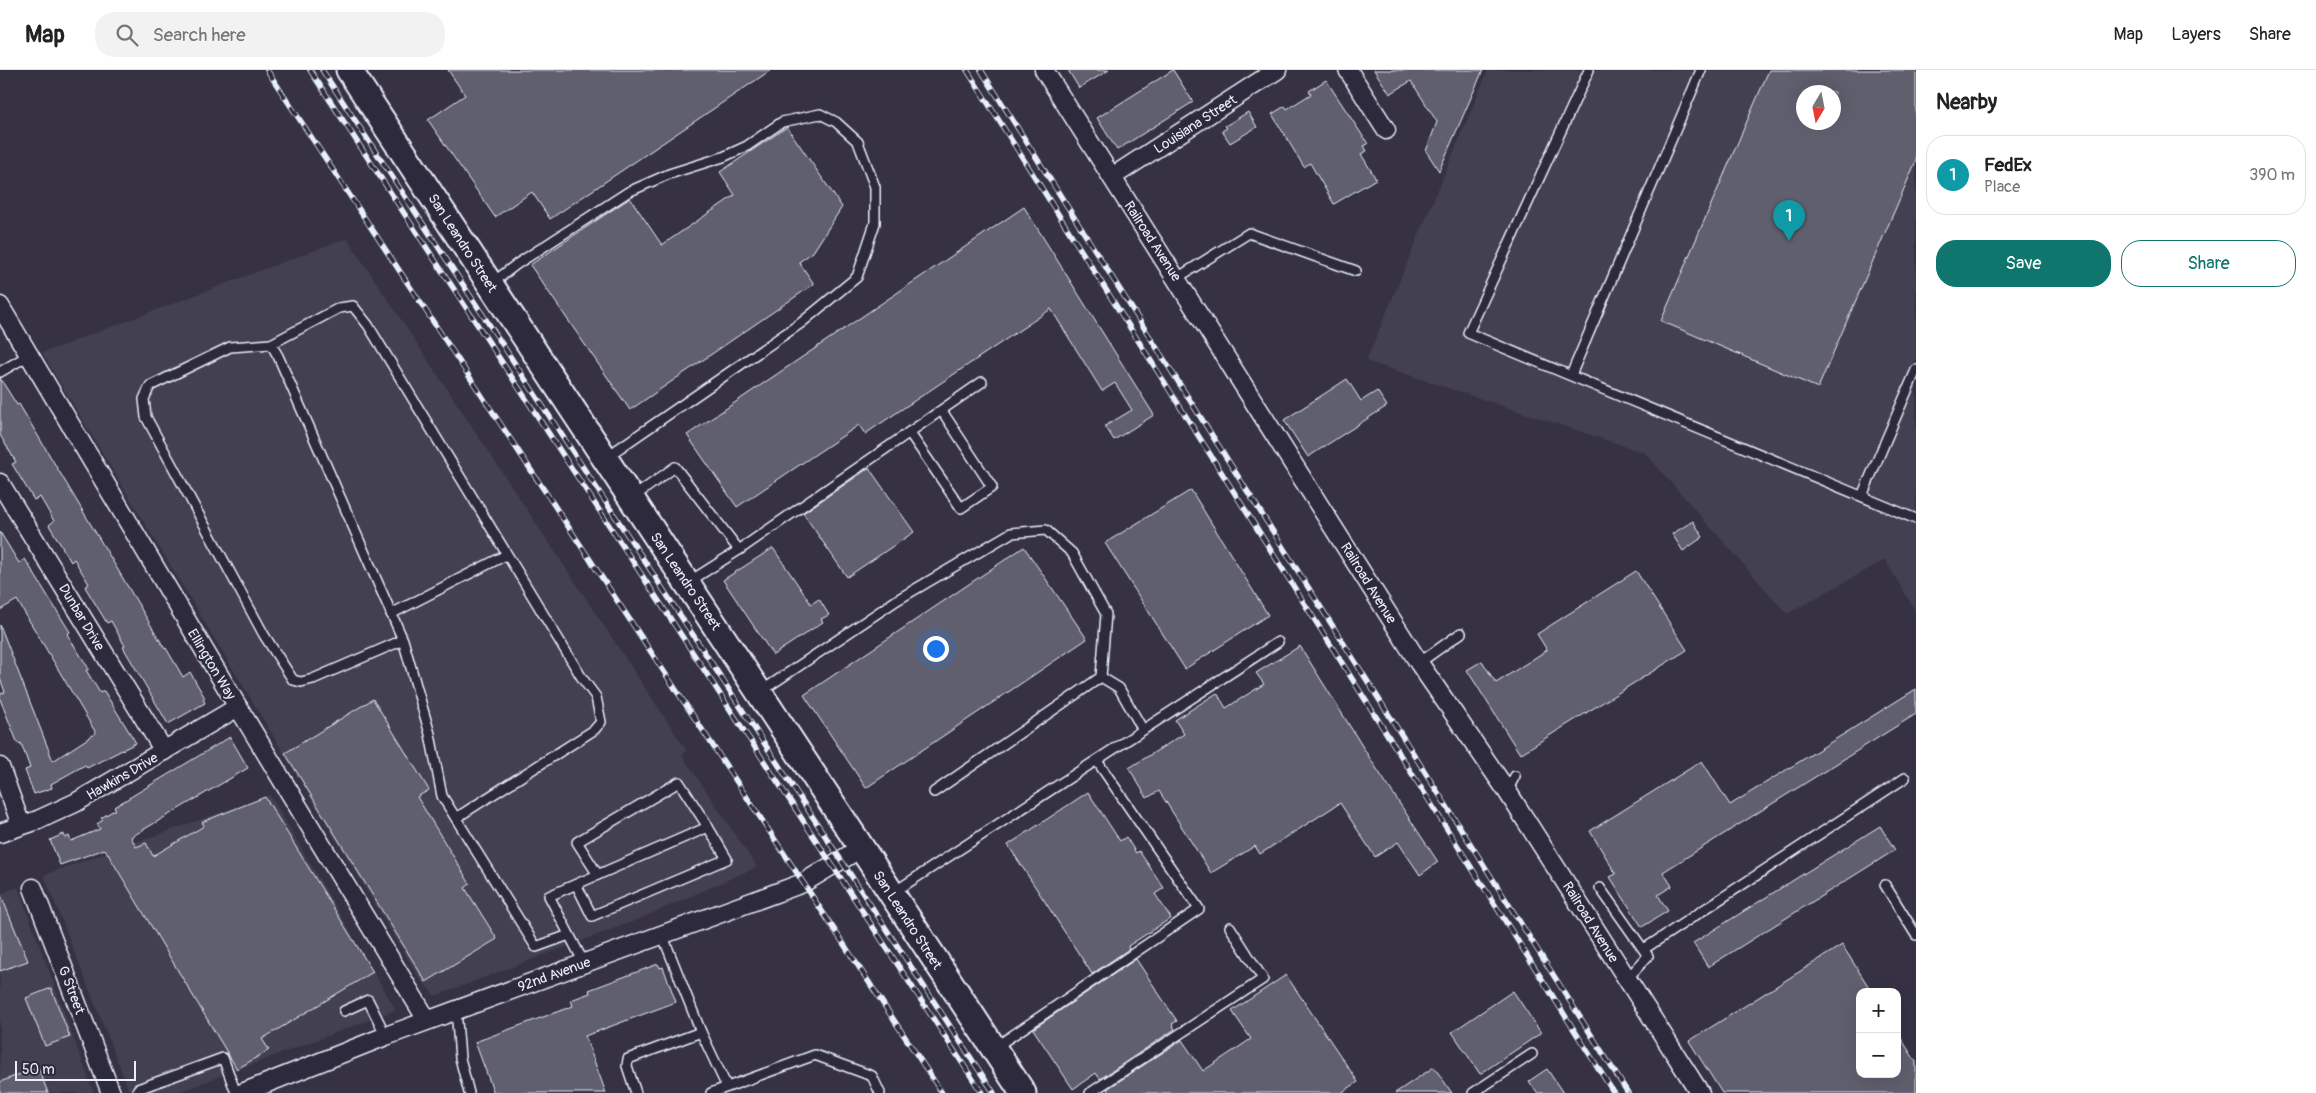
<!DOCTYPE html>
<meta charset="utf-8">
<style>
body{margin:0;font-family:Pangolin,sans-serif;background:#f2f2f2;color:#222}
.controls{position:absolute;right:15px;bottom:15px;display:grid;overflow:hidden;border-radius:10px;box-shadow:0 5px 20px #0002}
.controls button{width:45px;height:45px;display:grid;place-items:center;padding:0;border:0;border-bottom:1px solid #e0e0e0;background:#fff;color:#222;font:25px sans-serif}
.compass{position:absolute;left:1796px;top:15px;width:45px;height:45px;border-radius:50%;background:#fff;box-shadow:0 5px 20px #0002;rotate:190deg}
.scale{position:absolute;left:15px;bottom:12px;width:121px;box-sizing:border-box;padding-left:5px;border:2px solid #e8f1f8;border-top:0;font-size:14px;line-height:18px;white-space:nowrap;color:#e8f1f8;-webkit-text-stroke:4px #2f2a3d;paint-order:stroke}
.you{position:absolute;left:935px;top:578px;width:18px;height:18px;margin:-12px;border:4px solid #fff;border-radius:50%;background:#1a73e8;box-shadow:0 0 0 8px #1a73e833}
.badge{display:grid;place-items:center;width:32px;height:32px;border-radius:50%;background:#0f766e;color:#fff;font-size:16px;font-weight:700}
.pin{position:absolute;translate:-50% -41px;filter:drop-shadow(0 1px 2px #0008)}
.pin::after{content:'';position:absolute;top:26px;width:18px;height:15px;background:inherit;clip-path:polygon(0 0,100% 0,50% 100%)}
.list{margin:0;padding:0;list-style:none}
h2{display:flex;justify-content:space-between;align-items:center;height:65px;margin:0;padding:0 20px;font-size:21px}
h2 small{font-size:16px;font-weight:400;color:#767676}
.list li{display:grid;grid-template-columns:32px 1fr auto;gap:15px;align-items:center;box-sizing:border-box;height:80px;margin:0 10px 10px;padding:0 10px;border:1px solid #e0e0e0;border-radius:20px}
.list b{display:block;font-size:19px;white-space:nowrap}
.list p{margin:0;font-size:16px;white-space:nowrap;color:#767676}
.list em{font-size:16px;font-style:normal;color:#767676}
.actions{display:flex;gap:10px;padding:15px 20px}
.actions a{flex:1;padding:11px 0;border:1px solid #0f766e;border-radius:20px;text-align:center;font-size:18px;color:#0f766e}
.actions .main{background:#0f766e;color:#fff}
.icon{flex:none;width:28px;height:28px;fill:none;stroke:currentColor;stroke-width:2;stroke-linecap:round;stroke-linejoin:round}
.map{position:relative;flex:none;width:1916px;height:1023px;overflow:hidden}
header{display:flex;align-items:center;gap:30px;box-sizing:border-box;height:70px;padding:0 25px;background:#fff;border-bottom:1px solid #e0e0e0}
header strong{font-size:24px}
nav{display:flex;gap:28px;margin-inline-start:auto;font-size:18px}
.search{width:350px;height:45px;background:#f2f2f2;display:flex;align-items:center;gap:12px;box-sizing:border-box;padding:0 18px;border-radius:20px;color:#767676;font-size:19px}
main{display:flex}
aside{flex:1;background:#fff}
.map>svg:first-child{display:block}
.built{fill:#433f51;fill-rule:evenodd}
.building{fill:#605e6e;stroke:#e8f1f8;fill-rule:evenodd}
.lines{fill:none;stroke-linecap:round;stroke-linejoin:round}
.service-casing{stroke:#e8f1f8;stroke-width:12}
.minor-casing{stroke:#e8f1f8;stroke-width:21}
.secondary-casing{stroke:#e8f1f8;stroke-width:29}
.service{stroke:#2f2a3d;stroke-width:9}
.minor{stroke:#2f2a3d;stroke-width:18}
.secondary{stroke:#2f2a3d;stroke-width:25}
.rail-casing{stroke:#e8f1f8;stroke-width:5.5}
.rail{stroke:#2f2a3d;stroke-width:4;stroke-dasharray:11;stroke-linecap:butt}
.labels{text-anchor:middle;stroke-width:4.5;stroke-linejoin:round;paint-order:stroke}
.street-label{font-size:14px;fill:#e8f1f8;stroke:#2f2a3d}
</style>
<header>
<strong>Map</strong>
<div class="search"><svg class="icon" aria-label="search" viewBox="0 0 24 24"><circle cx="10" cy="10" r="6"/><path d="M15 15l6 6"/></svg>Search here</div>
<nav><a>Map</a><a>Layers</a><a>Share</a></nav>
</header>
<main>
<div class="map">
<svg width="1916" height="1023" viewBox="0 0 1916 1023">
<rect width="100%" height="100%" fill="#363244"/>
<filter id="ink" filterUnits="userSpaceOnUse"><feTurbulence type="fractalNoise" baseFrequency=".02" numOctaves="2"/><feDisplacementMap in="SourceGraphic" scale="10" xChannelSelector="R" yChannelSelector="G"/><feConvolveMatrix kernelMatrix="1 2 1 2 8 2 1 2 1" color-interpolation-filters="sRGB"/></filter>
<g filter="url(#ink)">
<!-- built -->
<g class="built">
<path d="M1488 0H1916V542L1885 490 1787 544 1645 383 1366 291ZM1804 22H1834V52H1804Z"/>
<path d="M347 168 687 681 682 685 757 797 637 850 435 926 420 909 42 283Z"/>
<path d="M270 725 396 940 176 1023H130L44 805Z"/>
<path d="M18 817 94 1023H0V824Z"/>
</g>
<!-- building -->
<g class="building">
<path d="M448 0H771L550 149 532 122 495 147 428 50 465 25Z"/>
<path d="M1068 0H1109L1079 18Z"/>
<path d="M1173 0 1193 32 1117 80 1097 48Z"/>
<path d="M1374 0H1483L1439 101 1426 81 1437 52 1422 28 1411 11 1390 24Z"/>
<path d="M1769 0H1916V91L1818 318 1661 251ZM1804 22H1834V52H1804Z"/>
<path d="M1326 10 1368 74 1364 76 1367 81 1361 84 1376 109 1334 134 1310 93 1304 97 1272 44 1285 36 1287 39 1311 24 1309 21Z"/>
<path d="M1248 42 1257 57 1230 73 1222 61 1227 58 1225 56Z"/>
<path d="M787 57 842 137 813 182 799 192 814 214 630 340 530 195 630 128 662 175 735 125 720 102Z"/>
<path d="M1024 137 1154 345 1114 370 1105 356 1132 340 1115 313 1102 321 1051 239 865 364 859 355 737 437 687 365Z"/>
<path d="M0 308 17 335 19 334 165 579 166 578 183 607 190 602 205 628 203 629 205 633 168 654 123 577 125 576 111 551 107 553 85 517 89 514 74 489 71 492 49 455 54 451 40 427 34 430 12 394 16 392 0 365Z"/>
<path d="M1347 309 1361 331 1377 321 1387 336 1308 387 1284 350Z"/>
<path d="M869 398 914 462 847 507 803 443Z"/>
<path d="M1191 420 1268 545 1185 599 1105 473Z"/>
<path d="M1693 451 1703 467 1683 481 1672 464Z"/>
<path d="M0 462 19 493 25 489 70 562 67 564 89 599 86 600 100 623 104 621 136 673 87 698 85 695 51 714 52 718 34 724 25 700 30 698 21 673 18 674 0 629V624L5 622 0 608V555L53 691 96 663 17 530 0 540Z"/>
<path d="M1024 477 1087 569 866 718 804 625Z"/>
<path d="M773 478 811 534 819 529 829 545 821 549 823 552 773 585 723 510Z"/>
<path d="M1636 501 1687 580 1520 684 1467 600 1482 591 1496 613 1547 580 1537 564Z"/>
<path d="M1300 576 1369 687 1438 792 1420 805 1398 772 1375 787 1340 733 1260 784 1255 776 1211 803 1159 721 1147 728 1129 698 1184 664 1175 650 1217 623 1226 638 1264 614 1256 603Z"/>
<path d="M1916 619V644L1663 802 1672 816 1658 825 1668 841 1642 857 1610 807 1616 804 1590 761 1702 691 1730 735Z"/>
<path d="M373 629 429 720 417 727 470 814 465 818 497 869 426 912 285 683Z"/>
<path d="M230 667 248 698 131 767 136 777 146 773 153 786 204 756 202 752 265 727 373 902 262 969 269 980 237 999 105 779 60 795 50 770 64 764 65 768 69 766 71 771 100 759 97 754 103 750 101 748 116 739 114 737Z"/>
<path d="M1088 722 1120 771 1126 767 1136 783 1139 781 1164 818 1155 824 1171 848 1128 876 1129 879 1092 904 1008 775Z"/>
<path d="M1880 756 1895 780 1708 897 1693 873Z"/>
<path d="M0 823 28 891 0 901Z"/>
<path d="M1842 875 1872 922H1860V1004H1897V962L1916 992V1023H1722L1689 971Z"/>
<path d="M1136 889 1177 951 1172 954 1175 959 1100 1009 1096 1003 1073 1019 1033 959Z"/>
<path d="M658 894 660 898 663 897 676 932 585 966 606 1023H494L475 972 573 936 571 930 590 923 589 920Z"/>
<path d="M1286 905 1358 1012 1341 1023H1110L1107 1019 1182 970 1203 1001 1251 969 1232 941Z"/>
<path d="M51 918 70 967 45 976 26 928Z"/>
<path d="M1513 921 1541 963 1480 1004 1452 962Z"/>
<path d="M38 997 48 1023H0V1012Z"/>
<path d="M1434 997 1452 1023H1395Z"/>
<path d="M1547 999 1563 1023H1537L1529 1011Z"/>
</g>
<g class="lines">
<defs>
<g id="service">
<path d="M1589 0 1468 263 1916 449"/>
<path d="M1177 208 1249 163 1356 201"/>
<path d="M492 213 517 194 628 122 669 104 723 87 747 76 782 52 820 44 836 52 858 72 875 117V153L857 207 801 253 605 388"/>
<path d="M271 274 339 238 353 236 368 255 582 608 596 627 601 652 594 660 456 748"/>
<path d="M0 302 29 285"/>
<path d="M1571 305 1701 0"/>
<path d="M909 362 961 438 992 417 942 341"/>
<path d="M1862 426 1916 300"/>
<path d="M632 428 675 397 739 480"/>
<path d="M687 513 739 480 982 312"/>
<path d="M391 544 506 485"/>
<path d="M403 570 313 609 301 612 293 610 264 565 146 347 144 329 150 316 230 277 271 274 278 286 403 570 430 664 442 726 536 877 569 865"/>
<path d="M1419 593 1461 563"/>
<path d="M760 622 897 530 1011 463 1046 460 1072 483 1106 544 1101 607"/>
<path d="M1507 721 1515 706"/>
<path d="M934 722 1101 607 1119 618 1143 660"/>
<path d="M598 805 577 772 679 712 708 757"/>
<path d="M576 814 592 846 727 789 708 757C655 780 602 803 549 826L584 893"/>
<path d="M1885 815 1916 865"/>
<path d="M1600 818 1648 886 1627 909"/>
<path d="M894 822 1278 572"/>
<path d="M1644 879 1905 708"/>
<path d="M456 939 460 988 469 1023"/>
<path d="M344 941 368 930 386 966"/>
<path d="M701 962 727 1017"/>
<path d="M994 978 1199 839 1097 691"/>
<path d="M138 1019 223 988 236 1023"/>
<path d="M636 1023 627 996 628 989 701 962 662 864"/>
<path d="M711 1023 815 985 872 1006 880 1023"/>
<path d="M1090 1023 1263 909 1230 857"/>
<path d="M1473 1023 1532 984"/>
</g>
<g id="minor">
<path d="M1044 0 1419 593 1507 721 1700 1023"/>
<path d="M1348 0 1386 60"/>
<path d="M1112 107 1277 0"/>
<path d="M0 236 238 637 427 950"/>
<path d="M0 413 164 681"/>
<path d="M0 697 21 755"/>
<path d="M0 763 38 750 75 733 238 637"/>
<path d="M33 818 111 1023"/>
<path d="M242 1023 386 966 803 813 861 778"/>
</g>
<path id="secondary" d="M349 0 1023 1023"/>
</defs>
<!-- service casing -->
<use href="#service" class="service-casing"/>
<!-- minor casing -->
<use href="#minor" class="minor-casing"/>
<!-- secondary casing -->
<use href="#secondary" class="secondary-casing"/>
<!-- service -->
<use href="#service" class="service"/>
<!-- minor -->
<use href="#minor" class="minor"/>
<!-- secondary -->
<use href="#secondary" class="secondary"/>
<defs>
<g id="rail">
<path d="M267 0 942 1023"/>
<path d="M310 0 982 1023"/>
<path d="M322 0 994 1023"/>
<path d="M967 0 1614 1023"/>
<path d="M981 0 1628 1023"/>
</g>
</defs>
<!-- rail casing -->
<use href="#rail" class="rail-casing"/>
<!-- rail -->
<use href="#rail" class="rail"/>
</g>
</g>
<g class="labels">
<!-- street labels -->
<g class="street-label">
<text transform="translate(1195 54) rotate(-33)" y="5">Louisiana Street</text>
<text transform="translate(1153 171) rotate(57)" y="5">Railroad Avenue</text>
<text transform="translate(463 173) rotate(57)" y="5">San Leandro Street</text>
<text transform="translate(686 511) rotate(56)" y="5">San Leandro Street</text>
<text transform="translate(1369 513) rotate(58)" y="5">Railroad Avenue</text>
<text transform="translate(82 547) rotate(59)" y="5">Dunbar Drive</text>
<text transform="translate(212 594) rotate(59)" y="5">Ellington Way</text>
<text transform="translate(122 706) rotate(-30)" y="5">Hawkins Drive</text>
<text transform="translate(908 850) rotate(57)" y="5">San Leandro Street</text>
<text transform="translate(1591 852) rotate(58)" y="5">Railroad Avenue</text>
<text transform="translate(554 904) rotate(-20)" y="5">92nd Avenue</text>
<text transform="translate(72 920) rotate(69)" y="5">G Street</text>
</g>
</g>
</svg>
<div class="controls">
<button>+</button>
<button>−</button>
</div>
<svg class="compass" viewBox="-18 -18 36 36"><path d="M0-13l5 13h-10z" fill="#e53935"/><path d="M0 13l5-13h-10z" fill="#767676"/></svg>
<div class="scale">50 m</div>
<div class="you"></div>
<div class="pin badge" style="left:1789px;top:171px;background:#0f9aa8">1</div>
</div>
<aside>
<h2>Nearby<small></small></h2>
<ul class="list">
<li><span class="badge" style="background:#0f9aa8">1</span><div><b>FedEx</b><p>Place</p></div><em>390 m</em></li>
</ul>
<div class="actions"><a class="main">Save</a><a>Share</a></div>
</aside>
</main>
